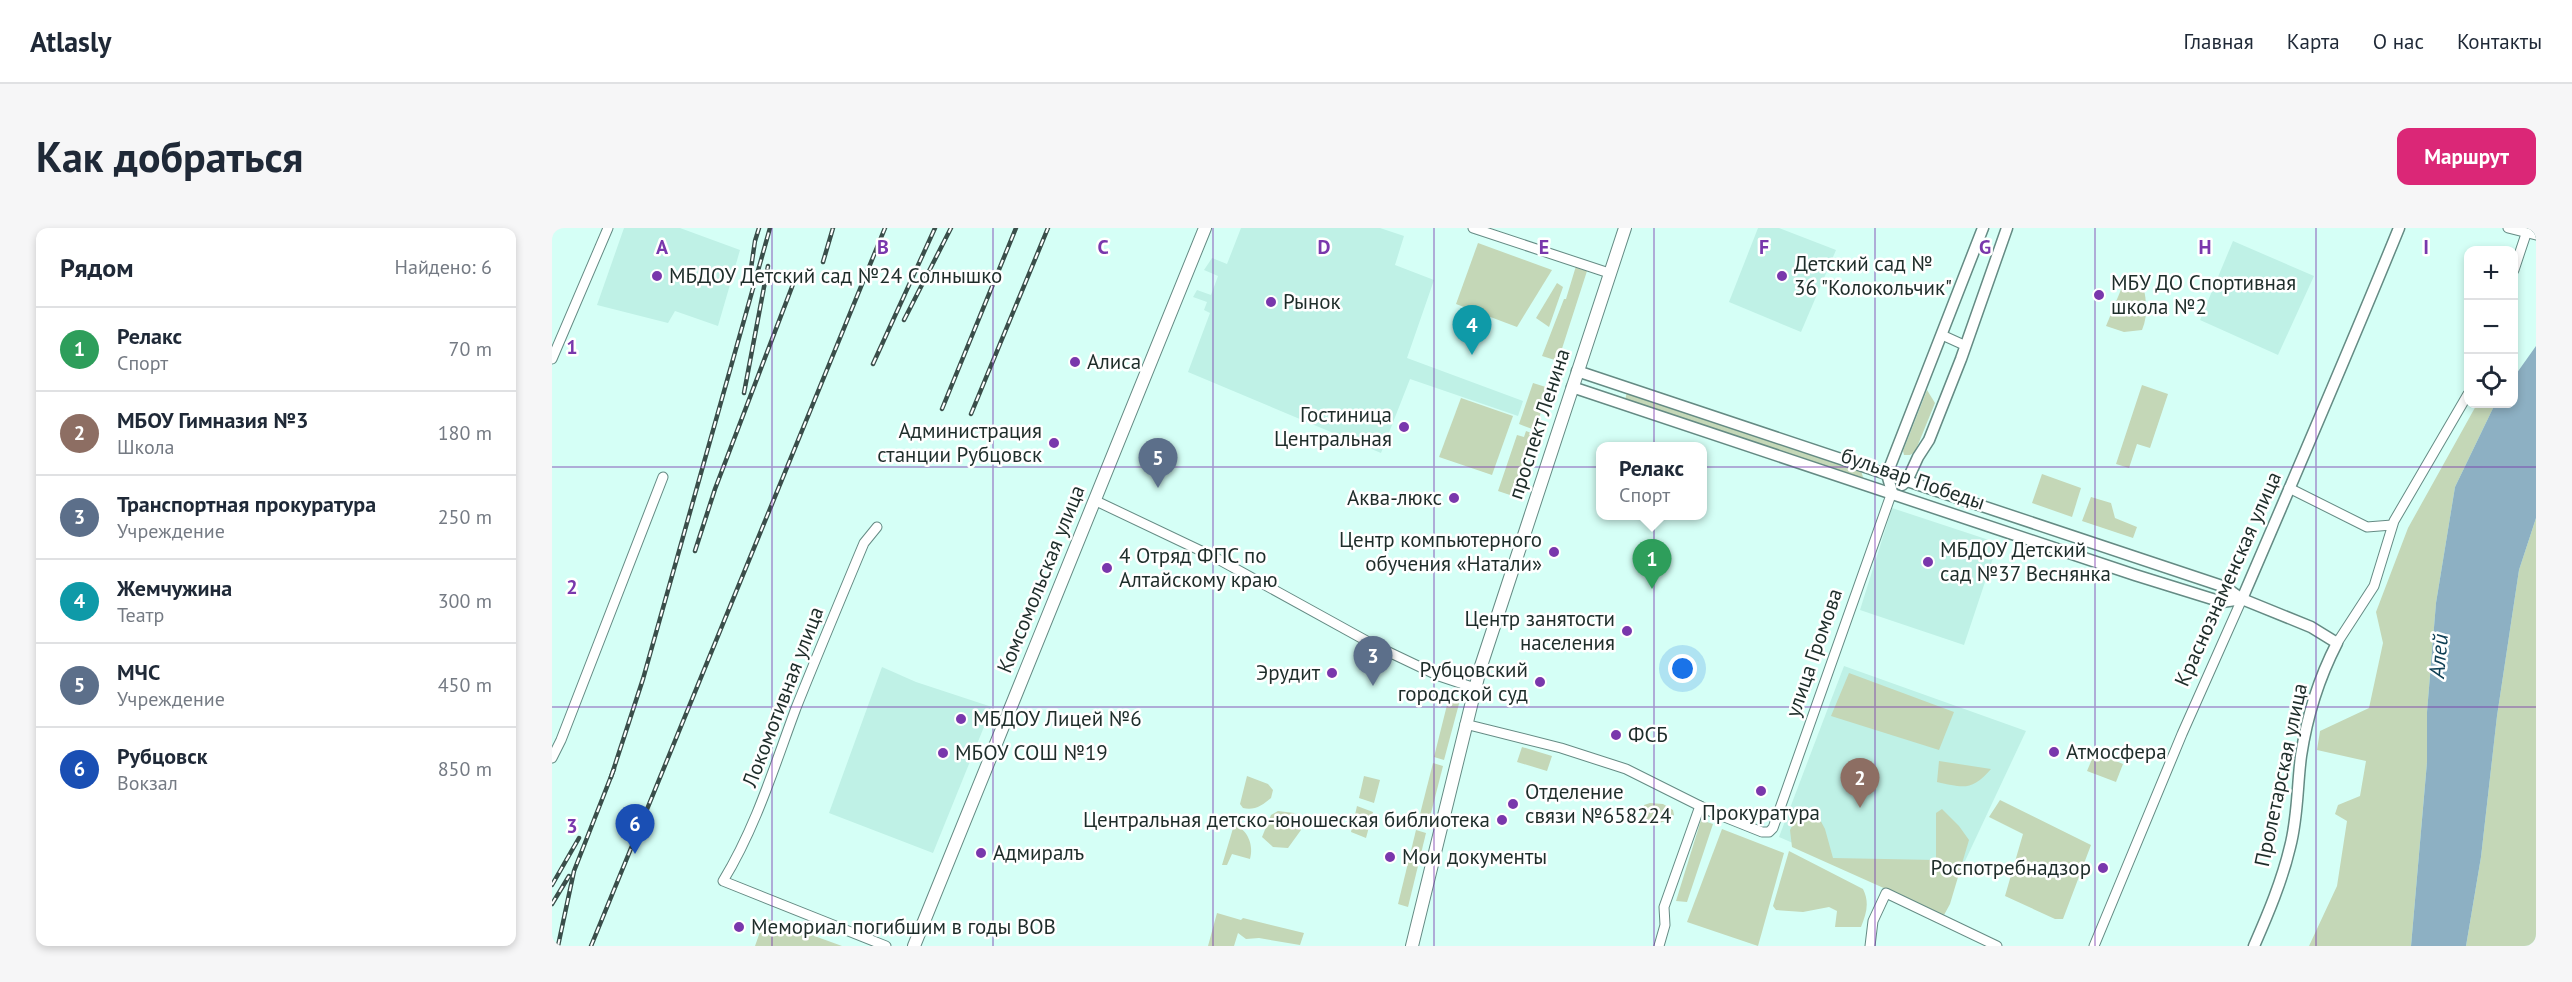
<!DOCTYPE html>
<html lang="ru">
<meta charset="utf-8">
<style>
body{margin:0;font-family:"PT Sans",sans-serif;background:#f6f6f7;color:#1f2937}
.controls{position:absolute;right:18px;top:18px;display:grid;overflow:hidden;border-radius:12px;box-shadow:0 3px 9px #0003}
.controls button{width:54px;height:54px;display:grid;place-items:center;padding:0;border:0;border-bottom:2px solid #e0e1e3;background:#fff;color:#1f2937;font:30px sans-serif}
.you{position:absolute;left:1131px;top:441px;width:21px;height:21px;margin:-15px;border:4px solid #fff;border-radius:50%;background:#1a73e8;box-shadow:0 0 0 9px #1a73e833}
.badge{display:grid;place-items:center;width:39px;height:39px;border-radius:50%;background:#db2777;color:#fff;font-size:20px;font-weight:700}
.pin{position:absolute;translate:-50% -50px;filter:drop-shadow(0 2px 3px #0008)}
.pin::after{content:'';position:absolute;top:32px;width:21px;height:18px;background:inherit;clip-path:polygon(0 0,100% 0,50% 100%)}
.popup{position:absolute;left:1044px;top:214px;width:111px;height:78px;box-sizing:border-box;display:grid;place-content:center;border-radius:12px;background:#fff;filter:drop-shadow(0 2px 4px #0005);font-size:20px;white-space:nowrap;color:#747a83}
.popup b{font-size:22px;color:#1f2937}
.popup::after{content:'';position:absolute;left:50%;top:100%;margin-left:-12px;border:12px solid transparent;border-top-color:#fff}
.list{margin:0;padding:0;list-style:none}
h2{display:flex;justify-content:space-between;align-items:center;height:78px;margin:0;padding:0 24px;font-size:26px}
h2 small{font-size:20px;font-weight:400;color:#747a83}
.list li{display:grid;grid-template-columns:39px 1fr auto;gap:18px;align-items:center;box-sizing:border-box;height:84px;padding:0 24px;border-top:2px solid #e0e1e3}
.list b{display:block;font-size:22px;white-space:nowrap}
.list p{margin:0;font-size:20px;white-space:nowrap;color:#747a83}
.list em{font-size:20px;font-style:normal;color:#747a83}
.icon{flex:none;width:33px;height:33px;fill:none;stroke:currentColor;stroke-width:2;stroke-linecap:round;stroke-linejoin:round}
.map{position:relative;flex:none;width:1984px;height:718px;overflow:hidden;border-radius:12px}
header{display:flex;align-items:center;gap:36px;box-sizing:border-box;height:84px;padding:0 30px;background:#fff;border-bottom:2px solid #e0e1e3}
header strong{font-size:28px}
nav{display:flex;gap:33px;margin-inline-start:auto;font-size:21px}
.intro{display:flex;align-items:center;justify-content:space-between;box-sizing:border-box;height:144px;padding:0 36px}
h1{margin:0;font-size:42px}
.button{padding:15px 27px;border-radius:12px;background:#db2777;color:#fff;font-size:21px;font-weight:700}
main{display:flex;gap:36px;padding:0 36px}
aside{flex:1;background:#fff;border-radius:12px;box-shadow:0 3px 9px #0003}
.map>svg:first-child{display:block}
.built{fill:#bff1e6}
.green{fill:#c4d7b7}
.water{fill:#8db0c3}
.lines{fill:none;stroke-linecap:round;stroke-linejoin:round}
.minor-casing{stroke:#658b84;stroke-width:11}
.tertiary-casing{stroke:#658b84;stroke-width:13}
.secondary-casing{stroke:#658b84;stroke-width:14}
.minor{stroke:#fff;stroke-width:9}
.tertiary{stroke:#fff;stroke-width:10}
.secondary{stroke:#fff;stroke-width:12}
.rail-casing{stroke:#3a4e4a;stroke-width:4.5}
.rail{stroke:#fff;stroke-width:2;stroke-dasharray:7;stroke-linecap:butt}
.grid{fill:none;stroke:#7937ac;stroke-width:1.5;stroke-opacity:0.55}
.poi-dot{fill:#7937ac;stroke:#fff;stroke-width:2}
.labels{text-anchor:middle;stroke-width:5;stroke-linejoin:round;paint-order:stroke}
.poi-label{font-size:21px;fill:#1e2d2a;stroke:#fff;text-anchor:start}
.street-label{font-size:21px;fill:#1e2d2a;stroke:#fff}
.water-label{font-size:22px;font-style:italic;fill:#104055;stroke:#fff}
.grid-label{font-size:20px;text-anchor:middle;font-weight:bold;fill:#7937ac;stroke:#fff;stroke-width:5;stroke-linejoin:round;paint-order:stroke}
</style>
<header>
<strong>Atlasly</strong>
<nav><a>Главная</a><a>Карта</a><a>О нас</a><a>Контакты</a></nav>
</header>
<div class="intro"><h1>Как добраться</h1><a class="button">Маршрут</a></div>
<main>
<aside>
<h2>Рядом<small>Найдено: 6</small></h2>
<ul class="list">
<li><span class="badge" style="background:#2e9e5b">1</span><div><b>Релакс</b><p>Спорт</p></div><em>70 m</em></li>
<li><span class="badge" style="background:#8d6e63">2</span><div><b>МБОУ Гимназия №3</b><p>Школа</p></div><em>180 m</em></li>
<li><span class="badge" style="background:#5c6f8a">3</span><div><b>Транспортная прокуратура</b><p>Учреждение</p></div><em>250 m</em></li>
<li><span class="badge" style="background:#0f9aa8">4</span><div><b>Жемчужина</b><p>Театр</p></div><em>300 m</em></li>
<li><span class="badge" style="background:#5c6f8a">5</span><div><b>МЧС</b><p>Учреждение</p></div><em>450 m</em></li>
<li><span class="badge" style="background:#1a4fb4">6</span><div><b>Рубцовск</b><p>Вокзал</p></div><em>850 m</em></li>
</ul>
</aside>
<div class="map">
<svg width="1984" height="718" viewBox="0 0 1984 718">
<rect width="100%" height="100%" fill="#d5fff6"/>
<!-- built -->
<g class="built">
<path d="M72 0H128L188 22 166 98 123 83 116 95 45 77Z"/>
<path d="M689 0H828L852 8 843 37 882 52 855 130 971 173 966 188 858 151 829 225 636 144 658 85 652 82 655 74 641 69 645 62 659 67 666 48 652 42 660 30 675 36Z"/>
<path d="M1206 0H1227L1284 22 1249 104 1177 74Z"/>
<path d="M1681 13 1762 48 1726 127 1648 92Z"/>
<path d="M1340 280 1446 315 1412 417 1308 382Z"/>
<path d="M1292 438 1474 503 1391 680 1227 609Z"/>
<path d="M330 439 364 454 440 479 381 625 277 585Z"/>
</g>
<!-- green -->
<g class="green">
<path d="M926 15 1000 42 965 99 904 76Z"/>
<path d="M1024 38 1035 43 1006 133 990 128 1012 71H1014Z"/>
<path d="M1575 47 1589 50C1594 66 1597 86 1590 102L1572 104 1554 98Z"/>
<path d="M1005 55 1011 59 997 99 984 90Z"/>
<path d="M981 155 997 160 983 202 967 196Z"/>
<path d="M1590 157 1616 166 1598 220 1585 216 1577 240 1564 236Z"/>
<path d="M1375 162 1383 175 1363 224 1358 227H1352L1351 223Z"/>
<path d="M1075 164 1309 243 1311 249 1309 251 1073 172Z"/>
<path d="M909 170 961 188 940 247 887 229Z"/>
<path d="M1925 176H1943L1903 259 1884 375 1875 484V534L1859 718H1757L1785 658 1795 593 1783 586 1786 577 1808 568 1814 533 1765 522 1768 503 1817 480 1831 415 1824 384 1856 300Z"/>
<path d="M974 203 982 206 961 268 946 263 965 207 972 209Z"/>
<path d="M1490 246 1529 260 1520 289 1480 275Z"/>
<path d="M1539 269 1559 275 1563 290 1585 299 1581 310 1530 293Z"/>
<path d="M1984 290V718H1914L1929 629 1945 488 1967 342Z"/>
<path d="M1297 445 1402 484 1387 522 1279 488Z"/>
<path d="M900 470 908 472 892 532 882 529 896 473 899 474Z"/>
<path d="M970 519 1000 528 995 543 965 534Z"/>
<path d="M1543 524 1571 536 1564 554 1535 543Z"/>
<path d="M1387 533 1439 541C1420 563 1412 560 1385 554Z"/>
<path d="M881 535 891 538 876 597 866 594Z"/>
<path d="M695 548 716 556 721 562 719 570C711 577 702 583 691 580L688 576Z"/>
<path d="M812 548 828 552 822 575 807 570Z"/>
<path d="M1448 572 1539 617 1511 691H1503L1453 668 1471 606 1437 589Z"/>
<path d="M1098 575 1111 576 1121 582 1122 587C1113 594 1101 600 1090 594L1092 577Z"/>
<path d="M805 578 821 584 814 610 799 604Z"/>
<path d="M1390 581 1407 598 1417 612 1398 676 1392 687 1240 619 1238 602 1245 588 1265 586 1273 601 1281 630 1384 632V585Z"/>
<path d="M726 583 742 585 748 594 749 602 736 620 721 619 710 609 719 587Z"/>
<path d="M1149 592 1161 596 1135 674 1124 673Z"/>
<path d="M682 597C696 601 702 618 698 631L680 626 675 637H670Z"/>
<path d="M1170 601 1232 625 1206 718 1135 694Z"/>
<path d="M864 602 874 605 856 679 846 676Z"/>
<path d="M1237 623 1311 661C1318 675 1314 686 1309 699H1283L1285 683 1277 679 1251 684 1224 682 1221 678Z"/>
<path d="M665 685 689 692 691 690 752 705 748 717 707 710 694 711 686 705 682 718H656Z"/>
<path d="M213 690 290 718H203Z"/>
</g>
<!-- water -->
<path class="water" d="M1984 118V290L1967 342 1945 488 1929 629 1914 718H1859L1875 534V484L1884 375 1903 259 1943 176H1962V149Z"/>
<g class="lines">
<defs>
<g id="minor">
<path d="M921 0 1057 45"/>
<path d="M1956 0 1984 7"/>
<path d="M1962 42 1976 0"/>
<path d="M1390 107 1412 117"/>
<path d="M0 131 56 0"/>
<path d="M1737 260 1815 299 1840 297"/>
<path d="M542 272 664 330 822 417 887 448 923 460"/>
<path d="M325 299 312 315C289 370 266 425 244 480 222 539 204 599 171 653L334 718"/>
<path d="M1785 415 1822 358 1842 293 1916 166"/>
<path d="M913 496 1009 520 1074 541 1160 584 1210 604H1217L1221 600 1340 264"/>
<path d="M0 530 9 512 111 249"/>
<path d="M1107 718 1113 697 1112 679 1148 578"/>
<path d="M1318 718 1321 693 1334 665 1445 718"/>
<path d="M1542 718 1630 506 1690 371"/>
</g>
<g id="tertiary">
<path d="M1025 143 1673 359 1690 371 1759 399 1785 415C1767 450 1755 488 1749 528 1745 559 1746 589 1738 619 1730 653 1716 686 1702 718"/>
<path d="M1020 159 1583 347 1670 374 1690 371"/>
<path d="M1350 257 1355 253 1366 229 1377 212 1409 131 1455 0"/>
<path d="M1340 264 1335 246 1431 0"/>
<path d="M1690 371C1743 248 1796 125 1847 0"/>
</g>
<g id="secondary">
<path d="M362 718 653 0"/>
<path d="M860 718 928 441 1073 0"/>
</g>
</defs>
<!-- minor casing -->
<use href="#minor" class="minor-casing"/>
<!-- tertiary casing -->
<use href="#tertiary" class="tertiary-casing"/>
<!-- secondary casing -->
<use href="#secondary" class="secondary-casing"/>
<!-- minor -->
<use href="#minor" class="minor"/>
<!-- tertiary -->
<use href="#tertiary" class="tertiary"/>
<!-- secondary -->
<use href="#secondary" class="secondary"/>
<defs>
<g id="rail">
<path d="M271 34 281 0"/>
<path d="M198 47 203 13 207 0"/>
<path d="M352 92 399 0"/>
<path d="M321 136 383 0"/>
<path d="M192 165 216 38"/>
<path d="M390 181 464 0"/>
<path d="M419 186 496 0"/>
<path d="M143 323 163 261 243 51"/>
<path d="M59 549 91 451 218 0"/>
<path d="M0 657 27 610"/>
<path d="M0 676 17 648"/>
<path d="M6 718 22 643 62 541"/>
<path d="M39 718 333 0"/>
</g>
</defs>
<!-- rail casing -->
<use href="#rail" class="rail-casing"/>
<!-- rail -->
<use href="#rail" class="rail"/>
</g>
<!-- grid -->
<path class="grid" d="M220 0V718M441 0V718M661 0V718M882 0V718M1102 0V718M1323 0V718M1543 0V718M1764 0V718M0 239H1984M0 479H1984"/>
<!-- markers -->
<g class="poi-dot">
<circle cx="105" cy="48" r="6"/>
<circle cx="1230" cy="48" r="6"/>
<circle cx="1547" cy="67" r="6"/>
<circle cx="719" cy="74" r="6"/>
<circle cx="523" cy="134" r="6"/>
<circle cx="852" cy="199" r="6"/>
<circle cx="502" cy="215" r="6"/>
<circle cx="902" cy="270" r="6"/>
<circle cx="1002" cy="324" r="6"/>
<circle cx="1376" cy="334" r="6"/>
<circle cx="555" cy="340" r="6"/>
<circle cx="1075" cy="403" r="6"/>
<circle cx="780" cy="445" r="6"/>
<circle cx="988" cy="454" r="6"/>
<circle cx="409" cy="491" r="6"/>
<circle cx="1064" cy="507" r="6"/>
<circle cx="1502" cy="524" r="6"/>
<circle cx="391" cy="525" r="6"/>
<circle cx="1209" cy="563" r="6"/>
<circle cx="961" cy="576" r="6"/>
<circle cx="950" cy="592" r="6"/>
<circle cx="429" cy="625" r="6"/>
<circle cx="838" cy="629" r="6"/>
<circle cx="1551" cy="640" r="6"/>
<circle cx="187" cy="699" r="6"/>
</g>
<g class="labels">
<!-- poi labels -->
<g class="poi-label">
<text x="1242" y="43">Детский сад №<tspan x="1242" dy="24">36 "Колокольчик"</tspan></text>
<text x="117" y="55">МБДОУ Детский сад №24 Солнышко</text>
<text x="1559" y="62">МБУ ДО Спортивная<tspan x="1559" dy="24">школа №2</tspan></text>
<text x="731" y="81">Рынок</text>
<text x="535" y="141">Алиса</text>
<text x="840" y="194" text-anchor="end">Гостиница<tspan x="840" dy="24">Центральная</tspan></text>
<text x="490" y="210" text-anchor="end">Администрация<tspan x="490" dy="24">станции Рубцовск</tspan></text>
<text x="890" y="277" text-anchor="end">Аква-люкс</text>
<text x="990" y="319" text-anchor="end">Центр компьютерного<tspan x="990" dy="24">обучения «Натали»</tspan></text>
<text x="1388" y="329">МБДОУ Детский<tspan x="1388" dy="24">сад №37 Веснянка</tspan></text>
<text x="567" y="335">4 Отряд ФПС по<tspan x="567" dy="24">Алтайскому краю</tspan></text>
<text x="1063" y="398" text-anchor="end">Центр занятости<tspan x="1063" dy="24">населения</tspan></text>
<text x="976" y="449" text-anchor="end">Рубцовский<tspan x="976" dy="24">городской суд</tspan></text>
<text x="768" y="452" text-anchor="end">Эрудит</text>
<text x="421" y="498">МБДОУ Лицей №6</text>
<text x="1076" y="514">ФСБ</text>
<text x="1514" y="531">Атмосфера</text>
<text x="403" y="532">МБОУ СОШ №19</text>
<text x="973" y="571">Отделение<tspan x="973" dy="24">связи №658224</tspan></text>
<text x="1209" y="592" text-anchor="middle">Прокуратура</text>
<text x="938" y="599" text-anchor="end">Центральная детско-юношеская библиотека</text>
<text x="441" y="632">Адмиралъ</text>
<text x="850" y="636">Мои документы</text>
<text x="1539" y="647" text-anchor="end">Роспотребнадзор</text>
<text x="199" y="706">Мемориал погибшим в годы ВОВ</text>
</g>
<!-- street labels -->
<g class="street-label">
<text transform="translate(987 196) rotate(-72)" y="7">проспект Ленина</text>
<text transform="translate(1361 251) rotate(19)" y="7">бульвар Победы</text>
<text transform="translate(489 351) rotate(-68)" y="7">Комсомольская улица</text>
<text transform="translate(1676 351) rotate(-66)" y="7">Краснознаменская улица</text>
<text transform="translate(1262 425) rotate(-71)" y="7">улица Громова</text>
<text transform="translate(231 469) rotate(-69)" y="7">Локомотивная улица</text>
<text transform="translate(1729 547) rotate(-78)" y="7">Пролетарская улица</text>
</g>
<!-- water labels -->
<g class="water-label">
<text transform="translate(1886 428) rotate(-85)" y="8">Алей</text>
</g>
</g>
<g class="grid-label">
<text x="110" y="26">A</text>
<text x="331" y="26">B</text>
<text x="551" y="26">C</text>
<text x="772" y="26">D</text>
<text x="992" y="26">E</text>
<text x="1212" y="26">F</text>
<text x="1433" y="26">G</text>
<text x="1653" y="26">H</text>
<text x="1874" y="26">I</text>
<text x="20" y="126">1</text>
<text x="20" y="366">2</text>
<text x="20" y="605">3</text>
</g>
</svg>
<div class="controls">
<button>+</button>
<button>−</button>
<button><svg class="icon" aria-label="locate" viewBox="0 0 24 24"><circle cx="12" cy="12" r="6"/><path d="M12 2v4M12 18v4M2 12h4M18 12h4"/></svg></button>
</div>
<div class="you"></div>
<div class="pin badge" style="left:1100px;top:361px;background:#2e9e5b">1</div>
<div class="popup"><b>Релакс</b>Спорт</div>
<div class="pin badge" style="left:1308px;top:580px;background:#8d6e63">2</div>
<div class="pin badge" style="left:821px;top:458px;background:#5c6f8a">3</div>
<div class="pin badge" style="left:920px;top:127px;background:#0f9aa8">4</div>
<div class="pin badge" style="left:606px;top:260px;background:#5c6f8a">5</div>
<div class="pin badge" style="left:83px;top:626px;background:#1a4fb4">6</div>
</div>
</main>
